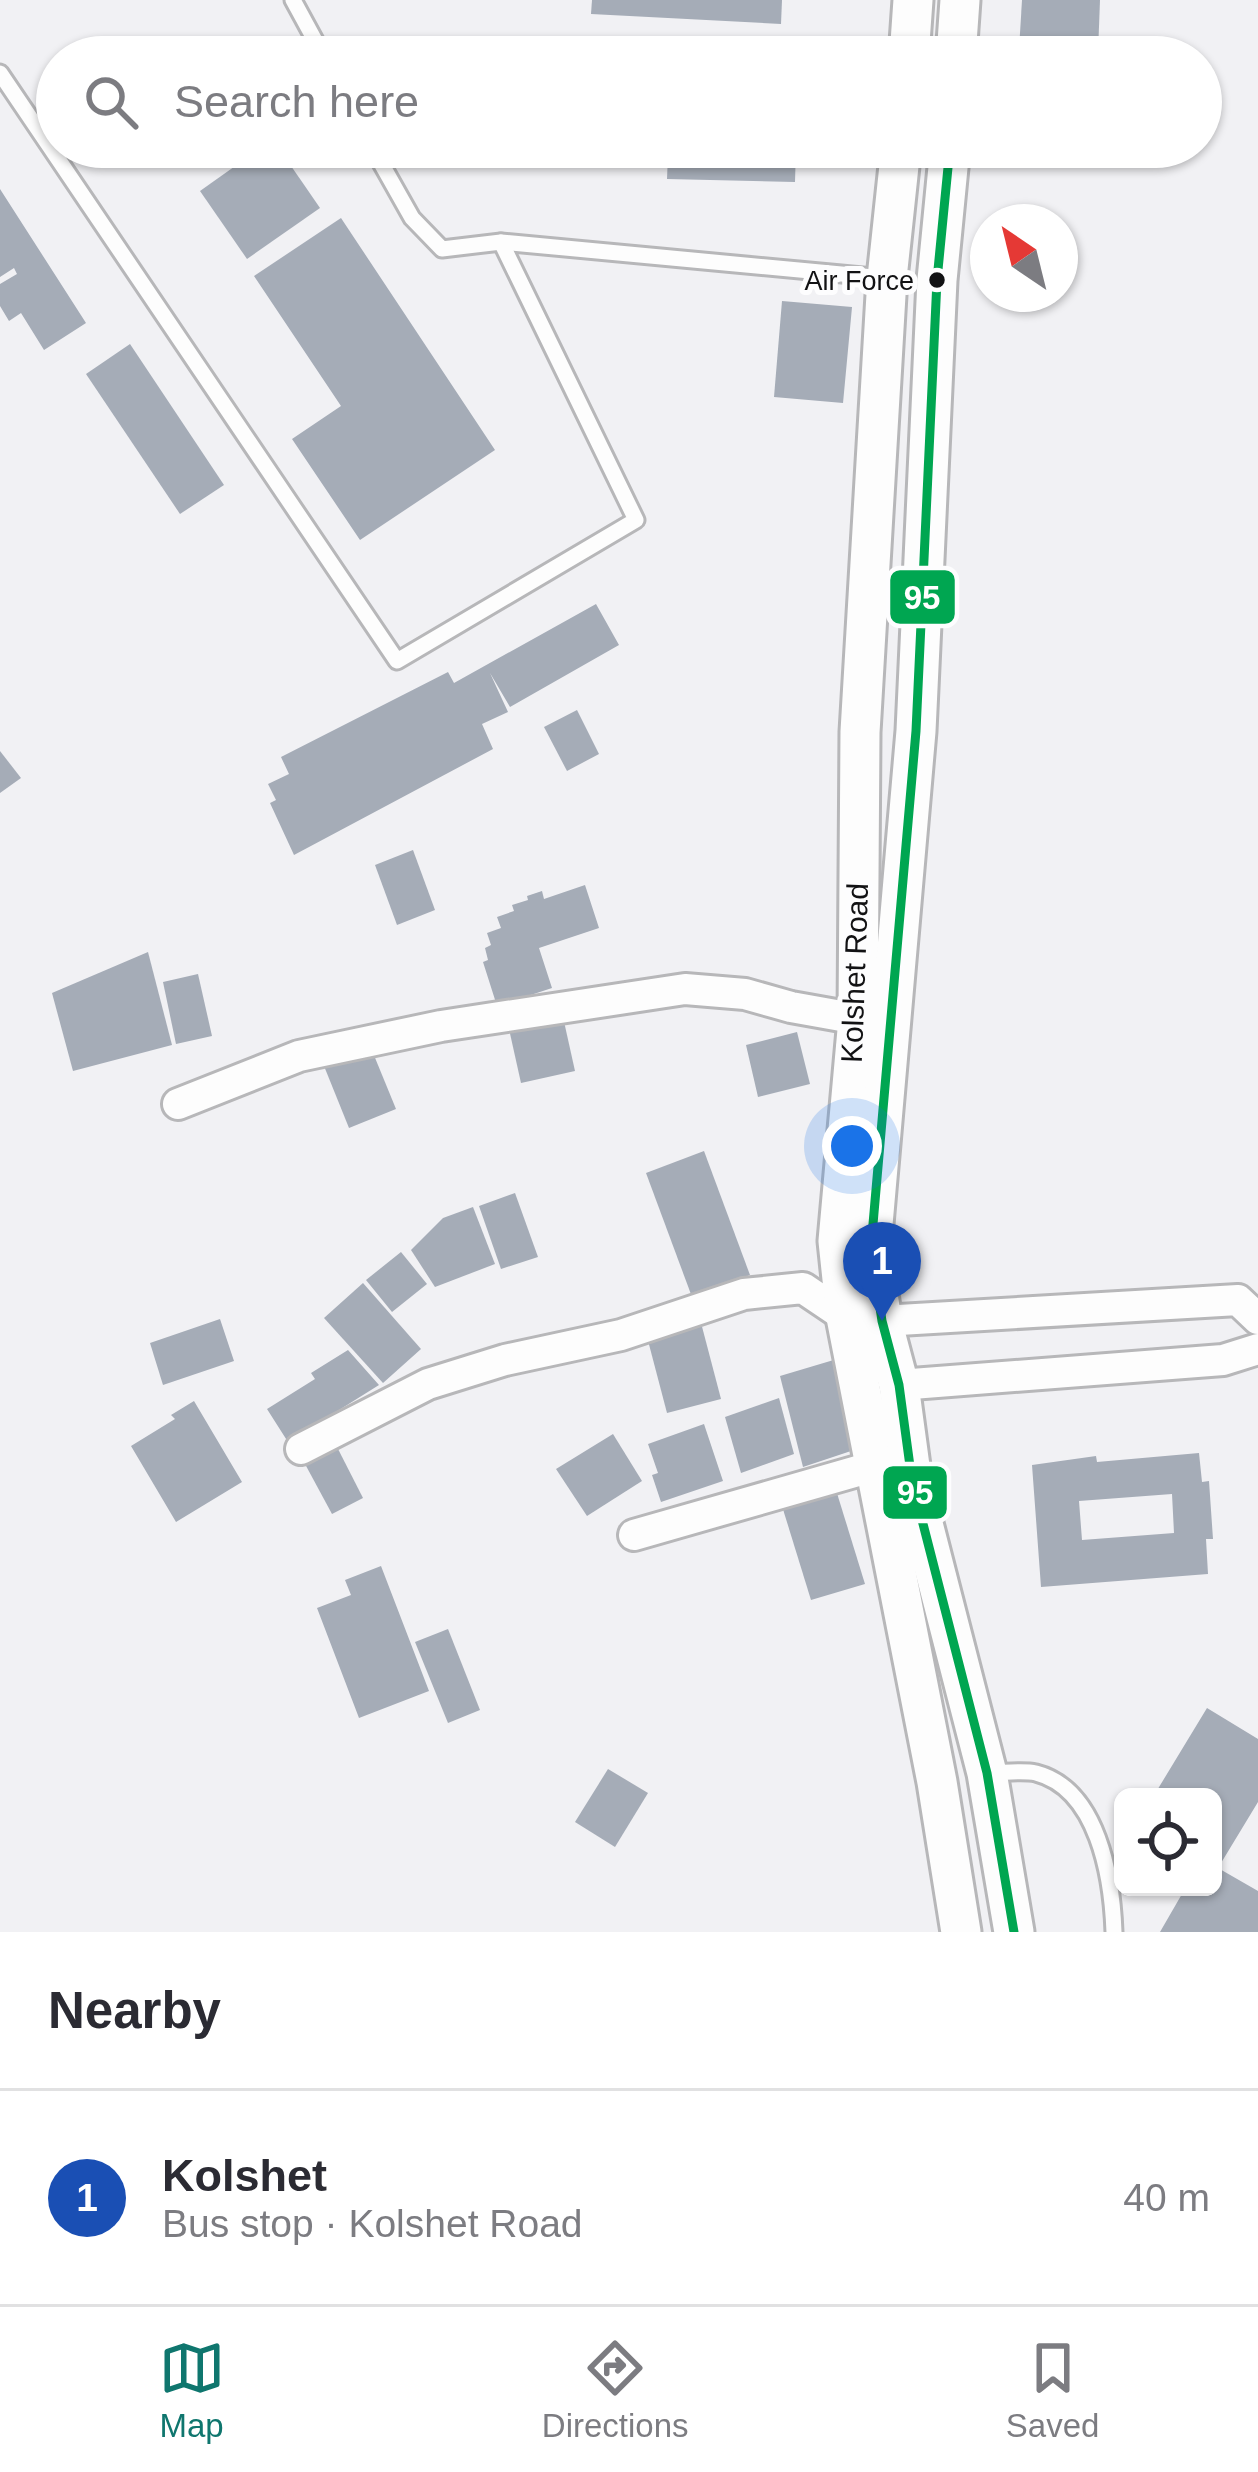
<!DOCTYPE html>
<meta charset="utf-8">
<style>
body{margin:0;font-family:Helvetica,sans-serif;background:#f7f7f7;color:#2b2b33}
.controls{position:absolute;right:36px;bottom:36px;display:grid;overflow:hidden;border-radius:18px;box-shadow:0 3px 9px #0004}
.controls button{width:108px;height:108px;display:grid;place-items:center;padding:0;border:0;border-bottom:3px solid #e1e1e2;background:#fff;color:#2b2b33;font:60px sans-serif}
.compass{position:absolute;left:970px;top:204px;width:108px;height:108px;border-radius:50%;background:#fff;box-shadow:0 3px 9px #0004;rotate:325deg}
.you{position:absolute;left:852px;top:1146px;width:42px;height:42px;margin:-30px;border:9px solid #fff;border-radius:50%;background:#1a73e8;box-shadow:0 0 0 18px #1a73e833}
.badge{display:grid;place-items:center;width:78px;height:78px;border-radius:50%;background:#0f766e;color:#fff;font-size:39px;font-weight:700}
.pin{position:absolute;translate:-50% -99px;filter:drop-shadow(0 3px 6px #0008)}
.pin::after{content:'';position:absolute;top:63px;width:42px;height:36px;background:inherit;clip-path:polygon(0 0,100% 0,50% 100%)}
.list{margin:0;padding:0;list-style:none}
h2{display:flex;justify-content:space-between;align-items:center;height:156px;margin:0;padding:0 48px;font-size:51px}
h2 small{font-size:39px;font-weight:400;color:#7c7c81}
.list li{display:grid;grid-template-columns:78px 1fr auto;gap:36px;align-items:center;box-sizing:border-box;height:216px;padding:0 48px;border-top:3px solid #e1e1e2}
.list b{display:block;font-size:45px;white-space:nowrap}
.list p{margin:0;font-size:39px;white-space:nowrap;color:#7c7c81}
.list em{font-size:39px;font-style:normal;color:#7c7c81}
.icon{flex:none;width:66px;height:66px;fill:none;stroke:currentColor;stroke-width:2;stroke-linecap:round;stroke-linejoin:round}
.map{position:relative;flex:none;width:1258px;height:1932px;overflow:hidden}
.search{position:absolute;background:#fff;box-shadow:0 3px 9px #0004;left:36px;right:36px;top:36px;height:132px;display:flex;align-items:center;gap:30px;box-sizing:border-box;padding:0 42px;border-radius:66px;color:#7c7c81;font-size:45px}
.sheet{height:372px;background:#fff}
nav{display:flex;justify-content:space-around;align-items:center;box-sizing:border-box;height:168px;border-top:3px solid #e1e1e2;background:#fff;font-size:33px;color:#7c7c81}
nav a{display:grid;justify-items:center;gap:6px}
nav .on{color:#0f766e}
.map>svg:first-child{display:block}
.building{fill:#a5acb7;fill-rule:evenodd}
.lines{fill:none;stroke-linecap:round;stroke-linejoin:round}
.service-casing{stroke:#b7b7b9;stroke-width:21}
.minor-casing{stroke:#b7b7b9;stroke-width:36}
.tertiary-casing{stroke:#b7b7b9;stroke-width:45}
.service{stroke:#fdfdfd;stroke-width:15}
.minor{stroke:#fdfdfd;stroke-width:30}
.tertiary{stroke:#fdfdfd;stroke-width:39}
.bus-1-casing{stroke:#fdfdfe;stroke-width:18}
.bus-1{stroke:#00a651;stroke-width:9}
.bus-dot{fill:#121214;stroke:#fdfdfe;stroke-width:4.5}
.labels{text-anchor:middle;stroke-width:10;stroke-linejoin:round;paint-order:stroke}
.bus-label{font-size:27px;fill:#121214;stroke:#fdfdfe;text-anchor:end}
.street-label{font-size:30px;fill:#121214;stroke:#fdfdfe}
.line-badge{stroke:#fdfdfe;stroke-width:4.5}
.badge-label{font-size:33px;text-anchor:middle;font-weight:bold;fill:#fff}
</style>
<div class="map">
<svg width="1258" height="1932" viewBox="0 0 1258 1932">
<rect width="100%" height="100%" fill="#f1f1f4"/>
<!-- building -->
<g class="building">
<path d="M592 0H782L781 24 591 14Z"/>
<path d="M1022 0H1100L1098 53 1019 50Z"/>
<path d="M645 36 800 40 799 57H645Z"/>
<path d="M262 147H278L320 208 247 259 200 191Z"/>
<path d="M642 147H796L795 182 667 179 668 154H642Z"/>
<path d="M0 189 86 323 44 350 21 313 9 321 0 306V284L17 274 14 268 0 277Z"/>
<path d="M341 218 495 450 360 540 292 439 341 406 254 276Z"/>
<path d="M782 301 852 307 843 403 774 397Z"/>
<path d="M130 344 224 485 180 514 86 374Z"/>
<path d="M596 604 619 645 510 707 490 673 508 712 482 724 493 749 294 855 270 803 276 800 268 784 289 774 281 757 448 672 454 683Z"/>
<path d="M577 710 599 754 567 771 544 727Z"/>
<path d="M0 751 21 778 0 793Z"/>
<path d="M413 850 435 910 397 925 375 865Z"/>
<path d="M585 885 599 928 539 948 552 988 497 1006 483 962 488 960 485 948 491 945 487 933 501 928 497 917 514 911 512 905 528 900 527 896 542 891 544 899Z"/>
<path d="M148 952 172 1045 73 1071 52 993Z"/>
<path d="M198 974 212 1036 176 1044 163 982Z"/>
<path d="M563 1017 575 1071 521 1083 509 1029Z"/>
<path d="M797 1032 810 1084 758 1097 746 1045Z"/>
<path d="M371 1048 396 1109 349 1128 324 1066Z"/>
<path d="M704 1151 750 1275 692 1297 646 1173Z"/>
<path d="M515 1193 538 1257 501 1269 479 1206Z"/>
<path d="M473 1207 495 1264 435 1287 411 1250 443 1218Z"/>
<path d="M401 1252 427 1284 392 1312 366 1280Z"/>
<path d="M363 1283 421 1349 383 1383 324 1318Z"/>
<path d="M220 1319 234 1361 163 1385 150 1343Z"/>
<path d="M700 1319 721 1399 667 1413 646 1333Z"/>
<path d="M348 1350 379 1385 288 1442 267 1409 315 1379 311 1373Z"/>
<path d="M837 1359 851 1451 803 1467 780 1376Z"/>
<path d="M779 1398 794 1454 741 1473 725 1417Z"/>
<path d="M194 1401 242 1482 176 1522 131 1446 175 1419 171 1415Z"/>
<path d="M704 1424 723 1481 661 1502 652 1475 658 1473 648 1444Z"/>
<path d="M613 1434 642 1481 587 1516 556 1469Z"/>
<path d="M337 1447 363 1498 332 1514 305 1464Z"/>
<path d="M1199 1453 1202 1482 1209 1481 1213 1539H1206L1208 1574 1041 1587 1032 1465 1096 1456 1097 1462ZM1172 1494 1174 1533 1082 1540 1079 1501Z"/>
<path d="M836 1490 865 1584 811 1600 782 1506Z"/>
<path d="M381 1566 429 1691 359 1718 317 1608 351 1595 345 1580Z"/>
<path d="M448 1629 480 1710 448 1723 415 1642Z"/>
<path d="M1207 1708 1258 1739V1802L1218 1868 1258 1891V1932H1160L1186 1887H1213V1797H1153Z"/>
<path d="M608 1769 648 1793 615 1847 575 1822Z"/>
</g>
<g class="lines">
<defs>
<g id="service">
<path d="M293 0 324 57"/>
<path d="M0 73 397 661 636 520 501 242"/>
<path d="M372 147 412 218 442 249 501 242 884 278"/>
<path d="M989 1773C1004 1773 1022 1770 1036 1773 1098 1789 1112 1877 1114 1932"/>
</g>
<g id="minor">
<path d="M178 1104 299 1056 441 1026 685 989 745 994 791 1007 858 1019 876 1018"/>
<path d="M899 1385 1223 1360 1258 1349"/>
<path d="M301 1449 428 1384 505 1360 621 1335 744 1294 803 1288 846 1317 882 1321 1238 1300 1258 1319"/>
<path d="M634 1535 868 1468 874 1469"/>
</g>
<g id="tertiary">
<path d="M909 57 913 0"/>
<path d="M956 57 960 0"/>
<path d="M901 147 887 278 860 732 858 1019 838 1241 846 1317 937 1782 961 1932"/>
<path d="M950 147 937 280 916 731 871 1247 882 1321 899 1385 912 1481 987 1773 1014 1932"/>
</g>
</defs>
<!-- service casing -->
<use href="#service" class="service-casing"/>
<!-- minor casing -->
<use href="#minor" class="minor-casing"/>
<!-- tertiary casing -->
<use href="#tertiary" class="tertiary-casing"/>
<!-- service -->
<use href="#service" class="service"/>
<!-- minor -->
<use href="#minor" class="minor"/>
<!-- tertiary -->
<use href="#tertiary" class="tertiary"/>
<defs>
<path id="bus-1" d="M950 147 937 280 916 731 871 1247 882 1321 899 1385 912 1481 987 1773 1014 1932"/>
</defs>
<!-- bus-1 casing -->
<use href="#bus-1" class="bus-1-casing"/>
<!-- bus-1 -->
<use href="#bus-1" class="bus-1"/>
</g>
<!-- markers -->
<circle class="bus-dot" cx="937" cy="280" r="10"/>
<g class="labels">
<!-- bus labels -->
<g class="bus-label">
<text x="914" y="290">Air Force</text>
</g>
<!-- street labels -->
<g class="street-label">
<text transform="translate(855 973) rotate(-88)" y="10">Kolshet Road</text>
</g>
</g>
<g class="line-badge">
<rect x="888" y="568" width="69" height="58" rx="12" fill="#00a651"/>
<rect x="881" y="1464" width="68" height="57" rx="12" fill="#00a651"/>
</g>
<g class="badge-label">
<text x="922" y="609">95</text>
<text x="915" y="1504">95</text>
</g>
</svg>
<div class="controls">
<button><svg class="icon" aria-label="locate" viewBox="0 0 24 24"><circle cx="12" cy="12" r="6"/><path d="M12 2v4M12 18v4M2 12h4M18 12h4"/></svg></button>
</div>
<svg class="compass" viewBox="-18 -18 36 36"><path d="M0-13l5 13h-10z" fill="#e53935"/><path d="M0 13l5-13h-10z" fill="#7c7c81"/></svg>
<div class="you"></div>
<div class="pin badge" style="left:882px;top:1321px;background:#1a4fb4">1</div>
<div class="search"><svg class="icon" aria-label="search" viewBox="0 0 24 24"><circle cx="10" cy="10" r="6"/><path d="M15 15l6 6"/></svg>Search here</div>
</div>
<section class="sheet">
<h2>Nearby<small></small></h2>
<ul class="list">
<li><span class="badge" style="background:#1a4fb4">1</span><div><b>Kolshet</b><p>Bus stop · Kolshet Road</p></div><em>40 m</em></li>
</ul>
</section>
<nav>
<a class="on"><svg class="icon" aria-label="map" viewBox="0 0 24 24"><path d="M3 6l6-2 6 2 6-2v14l-6 2-6-2-6 2zM9 4v14M15 6v14"/></svg>Map</a>
<a><svg class="icon" aria-label="directions" viewBox="0 0 24 24"><path d="M12 3l9 9-9 9-9-9zM9 14v-3h6M13 9l2 2-2 2"/></svg>Directions</a>
<a><svg class="icon" aria-label="saved" viewBox="0 0 24 24"><path d="M7 4h10v16l-5-4-5 4z"/></svg>Saved</a>
</nav>
